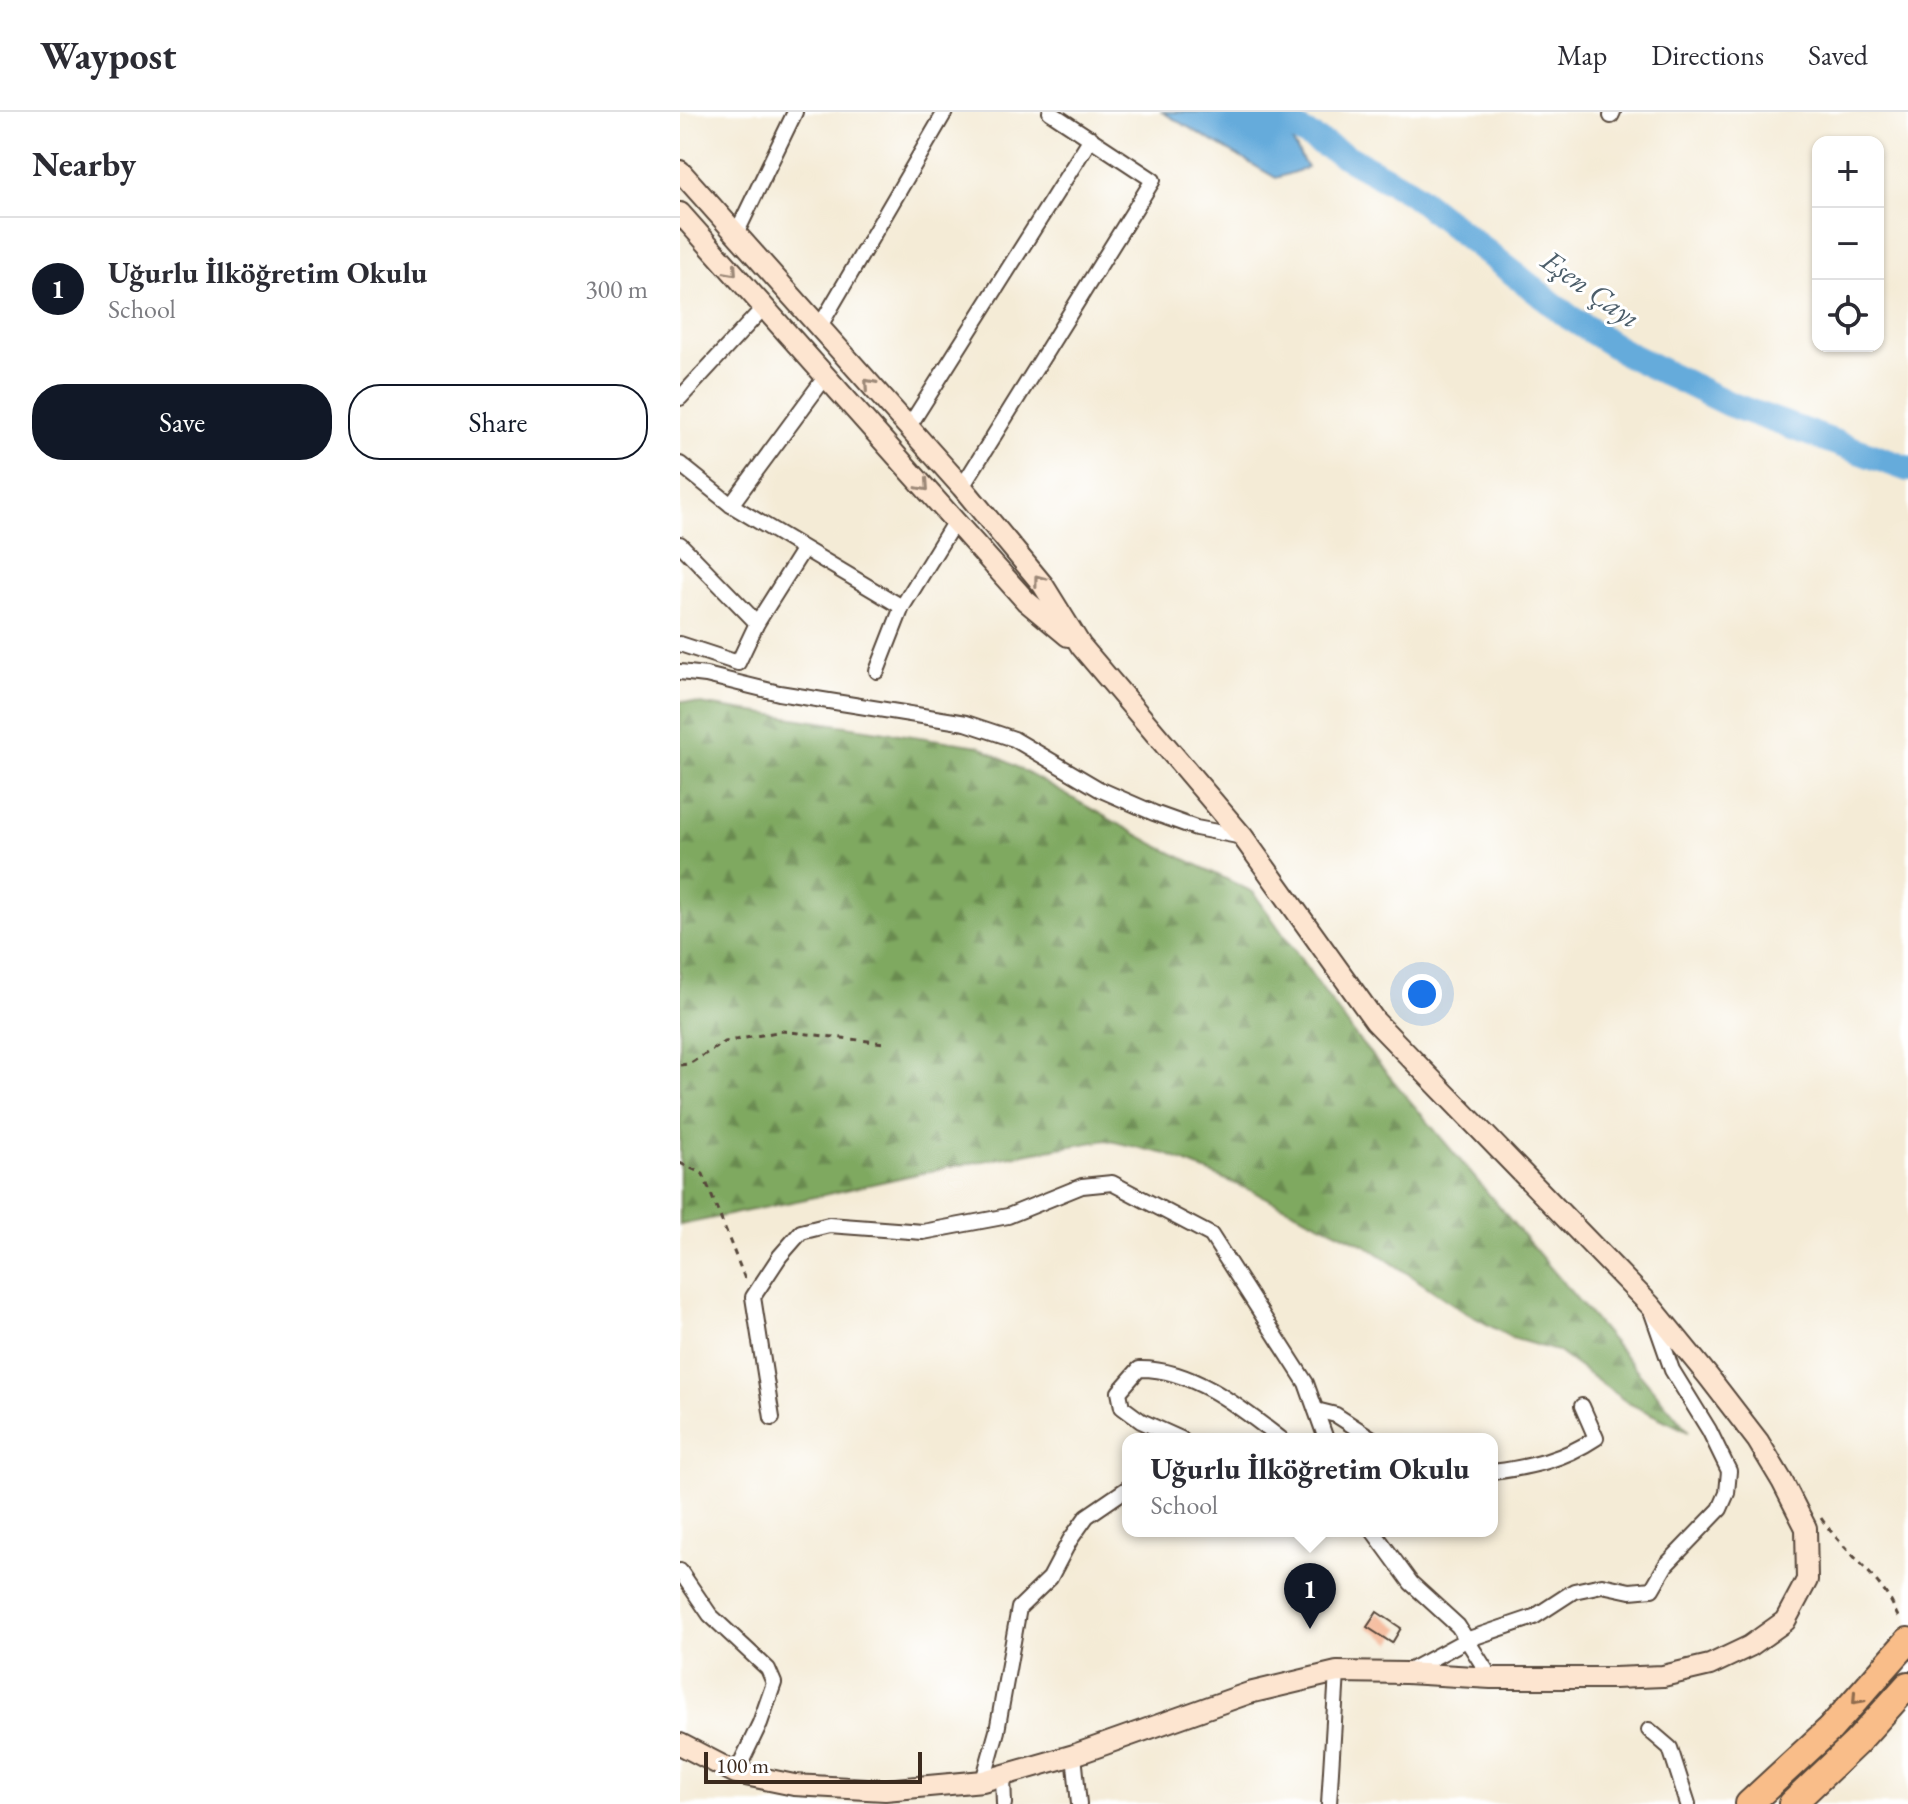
<!DOCTYPE html>
<meta charset="utf-8">
<style>
body{margin:0;font-family:"EB Garamond",serif;background:#f7f7f7;color:#2b2b33}
.controls{position:absolute;right:24px;top:24px;display:grid;overflow:hidden;border-radius:16px;box-shadow:0 2px 6px #0004}
.controls button{width:72px;height:72px;display:grid;place-items:center;padding:0;border:0;border-bottom:2px solid #e1e1e2;background:#fff;color:#2b2b33;font:40px sans-serif}
.scale{position:absolute;left:24px;bottom:20px;width:218px;box-sizing:border-box;padding-left:8px;border:4px solid #3b2a1e;border-top:0;font-size:22px;line-height:28px;white-space:nowrap;color:#3b2a1e;-webkit-text-stroke:6px #fff;paint-order:stroke}
.you{position:absolute;left:742px;top:882px;width:28px;height:28px;margin:-20px;border:6px solid #fff;border-radius:50%;background:#1a73e8;box-shadow:0 0 0 12px #1a73e833}
.badge{display:grid;place-items:center;width:52px;height:52px;border-radius:50%;background:#111827;color:#fff;font-size:26px;font-weight:700}
.pin{position:absolute;translate:-50% -66px;filter:drop-shadow(0 2px 4px #0008)}
.pin::after{content:'';position:absolute;top:42px;width:28px;height:24px;background:inherit;clip-path:polygon(0 0,100% 0,50% 100%)}
.popup{position:absolute;left:442px;top:1321px;width:376px;height:104px;box-sizing:border-box;display:grid;place-content:center;border-radius:16px;background:#fff;filter:drop-shadow(0 2px 6px #0005);font-size:26px;white-space:nowrap;color:#7c7c81}
.popup b{font-size:30px;color:#2b2b33}
.popup::after{content:'';position:absolute;left:50%;top:100%;margin-left:-16px;border:16px solid transparent;border-top-color:#fff}
.list{margin:0;padding:0;list-style:none}
h2{display:flex;justify-content:space-between;align-items:center;height:104px;margin:0;padding:0 32px;font-size:34px}
h2 small{font-size:26px;font-weight:400;color:#7c7c81}
.list li{display:grid;grid-template-columns:52px 1fr auto;gap:24px;align-items:center;box-sizing:border-box;height:144px;padding:0 32px;border-top:2px solid #e1e1e2}
.list b{display:block;font-size:30px;white-space:nowrap}
.list p{margin:0;font-size:26px;white-space:nowrap;color:#7c7c81}
.list em{font-size:26px;font-style:normal;color:#7c7c81}
.actions{display:flex;gap:16px;padding:24px 32px}
.actions a{flex:1;padding:18px 0;border:2px solid #111827;border-radius:32px;text-align:center;font-size:28px;color:#111827}
.actions .main{background:#111827;color:#fff}
.icon{flex:none;width:44px;height:44px;fill:none;stroke:currentColor;stroke-width:2;stroke-linecap:round;stroke-linejoin:round}
.map{position:relative;flex:none;width:1228px;height:1692px;overflow:hidden}
header{display:flex;align-items:center;gap:48px;box-sizing:border-box;height:112px;padding:0 40px;background:#fff;border-bottom:2px solid #e1e1e2}
header strong{font-size:38px}
nav{display:flex;gap:44px;margin-inline-start:auto;font-size:28px}
main{display:flex}
aside{flex:1;background:#fff}
.map>svg:first-child{display:block}
.forest{fill:url(#forest-firs);stroke:#5d6a3f;stroke-width:2}
.water{fill:#65abdb;stroke:#506a7c;stroke-width:2}
.lines{fill:none;stroke-linecap:round;stroke-linejoin:round}
.river{stroke:#65abdb;stroke-width:26}
.building{fill:#f2ac86}
.street-casing{stroke:#57473a;stroke-width:18}
.secondary-casing{stroke:#57473a;stroke-width:24}
.highway-casing{stroke:#57473a;stroke-width:30}
.path{stroke:#57473a;stroke-width:3;stroke-dasharray:6 6;stroke-linecap:butt}
.street{stroke:#fff;stroke-width:14}
.secondary{stroke:#fde5d0;stroke-width:20}
.highway{stroke:#f9bd89;stroke-width:26}
.oneway{stroke:#9c8877}
.oneway2{stroke:#906c4e}
.labels{text-anchor:middle;stroke-width:6;stroke-linejoin:round;paint-order:stroke}
.water-label{font-size:30px;font-style:italic;fill:#4c5e6a;stroke:#fff}
</style>
<header>
<strong>Waypost</strong>
<nav><a>Map</a><a>Directions</a><a>Saved</a></nav>
</header>
<main>
<aside>
<h2>Nearby<small></small></h2>
<ul class="list">
<li><span class="badge">1</span><div><b>Uğurlu İlköğretim Okulu</b><p>School</p></div><em>300 m</em></li>
</ul>
<div class="actions"><a class="main">Save</a><a>Share</a></div>
</aside>
<div class="map">
<svg width="1228" height="1692" viewBox="0 0 1228 1692">
<defs>
<pattern id="forest-firs" width="22" height="20" patternUnits="userSpaceOnUse" patternTransform="scale(2)"><rect width="22" height="20" fill="#7fa960"/><path d="M5 1l3.5 6h-7zM16 11l3.5 6h-7z" fill="#698a4f"/></pattern>
</defs>
<rect width="100%" height="100%" fill="#fff"/>
<filter id="ink" filterUnits="userSpaceOnUse"><feTurbulence type="fractalNoise" baseFrequency=".0125" numOctaves="2"/><feDisplacementMap in="SourceGraphic" scale="16" xChannelSelector="R" yChannelSelector="G"/><feConvolveMatrix kernelMatrix="1 2 1 2 8 2 1 2 1" color-interpolation-filters="sRGB"/></filter>
<filter id="wash" filterUnits="userSpaceOnUse"><feTurbulence type="fractalNoise" baseFrequency=".006" numOctaves="4" result="noise"/><feDisplacementMap in="SourceGraphic" scale="32" xChannelSelector="R" yChannelSelector="G"/><feGaussianBlur stdDeviation="1.8" result="paint"/><feColorMatrix in="noise" values="0 0 0 0 0 0 0 0 0 0 0 0 0 0 0 0 0 1.4 0 .05"/><feComposite in="paint" operator="in"/></filter>
<g filter="url(#wash)">
<rect width="100%" height="100%" fill="#f4ebd6"/>
<!-- forest -->
<path class="forest" d="M0 589 299 634 478 734 573 780 677 926 1009 1320 948 1291 877 1239 832 1226 783 1199 687 1134 570 1078 486 1042 426 1028 268 1055 126 1087 0 1113Z"/>
<!-- water -->
<path class="water" d="M482 0H596L627 56 596 66Z"/>
<g class="lines">
<!-- river -->
<path class="river" d="M585 0 729 79 889 205 949 243 1049 292 1228 357"/>
</g>
<g id="blocks">
<!-- building -->
<path class="building" d="M697 1500 721 1516 712 1531 687 1515Z"/>
</g>
</g>
<g filter="url(#ink)">
<use href="#blocks" fill-opacity="0" stroke="#57473a" stroke-width="2"/>
<g class="lines">
<defs>
<g id="street">
<path d="M931 4 933 0"/>
<path d="M56 122 115 0"/>
<path d="M140 214 265 0"/>
<path d="M0 286 84 195"/>
<path d="M228 316 411 26"/>
<path d="M0 352 51 393 222 495"/>
<path d="M282 375 473 68 370 0"/>
<path d="M51 393 146 264"/>
<path d="M0 432 77 511"/>
<path d="M0 532 58 551 77 511 123 438"/>
<path d="M197 559 222 495 275 409"/>
<path d="M0 560 26 563 99 581 286 611 334 627 419 677 474 701 516 716 563 725"/>
<path d="M636 1298 656 1303 693 1327"/>
<path d="M92 1306 73 1185 100 1144 121 1120 149 1113 243 1120 328 1104 402 1074 432 1071 531 1123 626 1271 646 1327"/>
<path d="M501 1327 461 1309 442 1295 439 1280 459 1257C512 1256 561 1296 601 1327"/>
<path d="M812 1360C851 1355 883 1348 916 1326L902 1294"/>
<path d="M693 1419 731 1471 778 1514 811 1566"/>
<path d="M0 1459 30 1503 88 1557 94 1571 80 1611 56 1661"/>
<path d="M727 1560 786 1528 854 1505 894 1479 922 1473 950 1479 972 1477 986 1453 1040 1397 1047 1381 1049 1359 1029 1318 992 1258 972 1201"/>
<path d="M969 1618 990 1636 1008 1692"/>
<path d="M394 1643 399 1692"/>
<path d="M323 1664 324 1692"/>
<path d="M303 1669 317 1619 339 1496 370 1466 390 1428 407 1404 448 1376"/>
<path d="M649 1692 657 1560"/>
</g>
<g id="secondary">
<path d="M0 59 282 375 363 473 401 534 563 725 695 909 970 1193 1028 1264 1078 1329 1102 1369 1126 1416 1127 1468 1105 1509 1070 1534 1030 1553 983 1564 934 1566H811L726 1561 657 1560 569 1581 394 1643 303 1669 205 1678 114 1673 56 1661 0 1632"/>
<path d="M0 101 346 489 388 524"/>
</g>
<g id="highway">
<path d="M1069 1692 1150 1617 1228 1529"/>
<path d="M1112 1692 1176 1631 1228 1573"/>
</g>
</defs>
<!-- street casing -->
<use href="#street" class="street-casing"/>
<!-- secondary casing -->
<use href="#secondary" class="secondary-casing"/>
<!-- highway casing -->
<use href="#highway" class="highway-casing"/>
<!-- path -->
<g class="path">
<path d="M0 953 9 952 45 930 102 919 205 931"/>
<path d="M0 1051 23 1062 67 1172"/>
<path d="M1141 1406C1161 1436 1191 1457 1210 1488 1215 1495 1215 1503 1222 1509"/>
</g>
<!-- street -->
<use href="#street" class="street"/>
<!-- secondary -->
<use href="#secondary" class="secondary"/>
<!-- highway -->
<use href="#highway" class="highway"/>
</g>
<!-- one-way arrows -->
<defs><path id="oneway-chevron" d="M-2-3.5L2.5 0L-2 3.5" fill="none" stroke-width="1.6" stroke-linecap="round" stroke-linejoin="round" transform="scale(2)"/></defs>
<g class="oneway">
<use href="#oneway-chevron" transform="translate(52 159) rotate(48)"/>
<use href="#oneway-chevron" transform="translate(189 272) rotate(-131)"/>
<use href="#oneway-chevron" transform="translate(244 374) rotate(48)"/>
<use href="#oneway-chevron" transform="translate(359 468) rotate(-127)"/>
</g>
<use class="oneway2" href="#oneway-chevron" transform="translate(1177 1587) rotate(132)"/>
</g>
<g class="labels">
<!-- water labels -->
<g class="water-label">
<text transform="translate(911 177) rotate(35)" y="10">Eşen Çayı</text>
</g>
</g>
</svg>
<div class="controls">
<button>+</button>
<button>−</button>
<button><svg class="icon" aria-label="locate" viewBox="0 0 24 24"><circle cx="12" cy="12" r="6"/><path d="M12 2v4M12 18v4M2 12h4M18 12h4"/></svg></button>
</div>
<div class="scale">100 m</div>
<div class="you"></div>
<div class="pin badge" style="left:630px;top:1517px">1</div>
<div class="popup"><b>Uğurlu İlköğretim Okulu</b>School</div>
</div>
</main>
